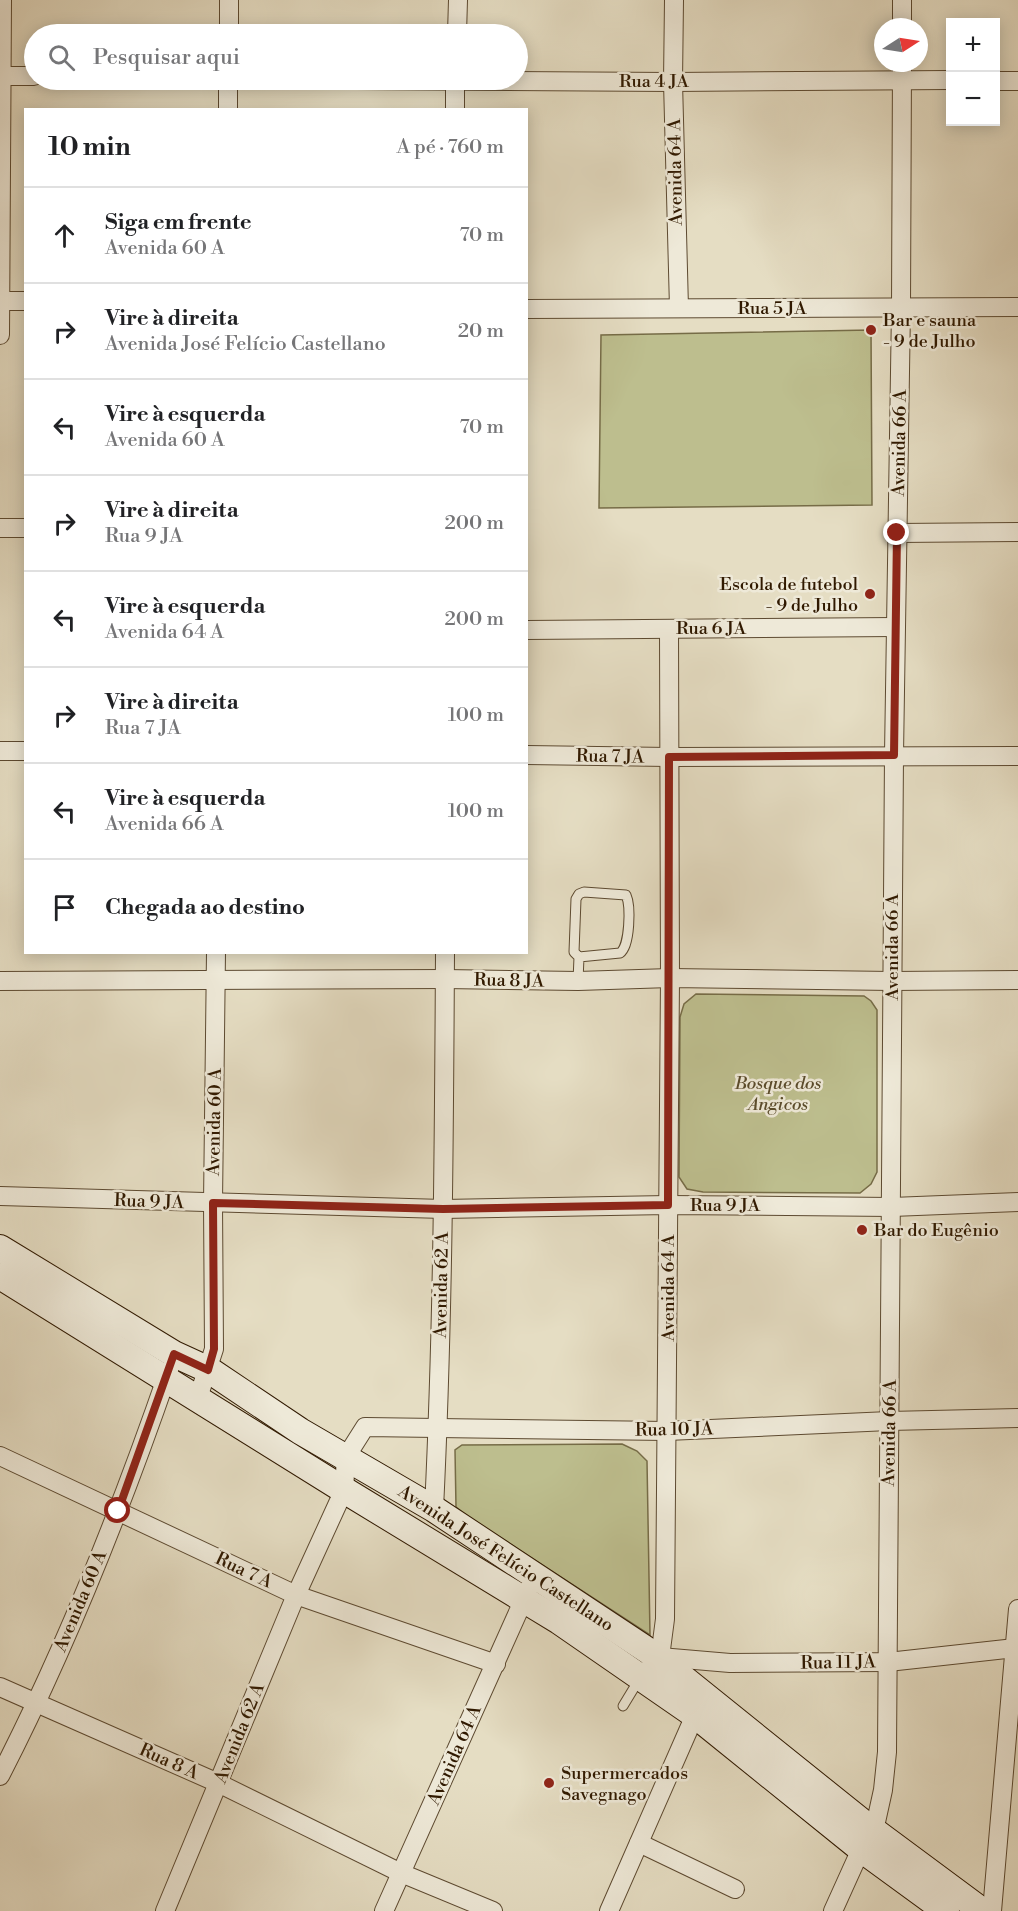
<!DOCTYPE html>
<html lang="pt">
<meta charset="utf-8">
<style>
body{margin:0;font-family:"Libre Bodoni",serif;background:#f2f2f2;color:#202124}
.controls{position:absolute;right:18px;top:18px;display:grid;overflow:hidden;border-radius:0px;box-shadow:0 3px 15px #0003}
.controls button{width:54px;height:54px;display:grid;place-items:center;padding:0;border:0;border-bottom:2px solid #e0e0e0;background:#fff;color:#202124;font:30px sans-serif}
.compass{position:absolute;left:874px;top:18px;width:54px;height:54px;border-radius:50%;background:#fff;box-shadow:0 3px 15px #0003;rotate:78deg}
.stop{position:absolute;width:18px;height:18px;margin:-14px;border:4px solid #8f2418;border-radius:50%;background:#fff}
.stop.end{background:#8f2418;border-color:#fff;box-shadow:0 2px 6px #0008}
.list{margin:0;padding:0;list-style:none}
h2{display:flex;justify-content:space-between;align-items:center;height:78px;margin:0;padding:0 24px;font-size:26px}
h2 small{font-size:20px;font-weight:400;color:#757577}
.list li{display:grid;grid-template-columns:39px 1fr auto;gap:18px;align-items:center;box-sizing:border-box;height:96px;padding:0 24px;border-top:2px solid #e0e0e0}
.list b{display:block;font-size:22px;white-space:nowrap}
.list p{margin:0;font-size:20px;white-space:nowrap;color:#757577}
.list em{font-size:20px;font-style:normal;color:#757577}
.icon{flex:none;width:33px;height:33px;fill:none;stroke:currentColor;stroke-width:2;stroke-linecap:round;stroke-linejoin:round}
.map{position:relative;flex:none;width:1018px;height:1911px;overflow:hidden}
.search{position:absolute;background:#fff;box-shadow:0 3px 15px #0003;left:24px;top:24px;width:504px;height:66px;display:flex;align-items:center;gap:15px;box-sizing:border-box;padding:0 21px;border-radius:33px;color:#757577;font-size:22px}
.panel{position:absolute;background:#fff;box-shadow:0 3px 15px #0003;left:24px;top:108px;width:504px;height:846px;border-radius:0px}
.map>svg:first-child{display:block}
.green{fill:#bdbe8e;stroke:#766c47;stroke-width:1.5}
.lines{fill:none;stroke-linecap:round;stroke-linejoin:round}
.lane-casing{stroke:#5d4a31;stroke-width:11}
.street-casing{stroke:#5d4a31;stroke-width:20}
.secondary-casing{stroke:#301900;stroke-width:28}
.lane{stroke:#eee9d8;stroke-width:9}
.street{stroke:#eee9d8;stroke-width:18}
.secondary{stroke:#eee9d8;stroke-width:26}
.route{stroke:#8f2418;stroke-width:8}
.poi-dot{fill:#8f2418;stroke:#eee9d8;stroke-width:2}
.labels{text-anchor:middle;stroke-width:5;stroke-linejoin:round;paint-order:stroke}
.street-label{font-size:18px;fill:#301900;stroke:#eee9d8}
.poi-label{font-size:18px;fill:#301900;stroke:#eee9d8;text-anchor:start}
.park-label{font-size:18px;font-style:italic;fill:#5a4b2b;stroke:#eee9d8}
</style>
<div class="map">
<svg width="1018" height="1911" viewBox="0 0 1018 1911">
<rect width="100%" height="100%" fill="#e5ddc3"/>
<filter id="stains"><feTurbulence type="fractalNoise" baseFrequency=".00333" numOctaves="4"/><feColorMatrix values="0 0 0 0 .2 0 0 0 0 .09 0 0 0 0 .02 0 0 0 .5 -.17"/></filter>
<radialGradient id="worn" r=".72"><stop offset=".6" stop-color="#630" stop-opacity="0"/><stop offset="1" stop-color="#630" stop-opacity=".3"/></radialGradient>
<!-- green -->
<g class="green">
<path d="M871 330 872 505 599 508 601 335Z"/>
<path d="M696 994 864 996 871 1001 877 1010V1172L871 1184 860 1193 703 1192 687 1189 679 1177 680 1017 684 1004Z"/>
<path d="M622 1444 637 1451 647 1461 650 1635 467 1516 456 1507 455 1450 462 1445Z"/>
</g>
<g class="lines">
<defs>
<g id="lane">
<path d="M578 981 579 957 574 952 576 899 579 894 584 892 626 895C631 906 630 946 620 953L579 957"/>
<path d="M623 1706 640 1678"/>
</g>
<g id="street">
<path d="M674 0 673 82 679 308"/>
<path d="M902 0V27"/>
<path d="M229 34V0"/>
<path d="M457 34 458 0"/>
<path d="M0 76H34"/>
<path d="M357 80 673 82 950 80"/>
<path d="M996 81H1018"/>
<path d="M228 110V80"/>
<path d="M455 110V80"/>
<path d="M0 301H26"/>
<path d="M526 309 1018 307"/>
<path d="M0 335 2 0"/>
<path d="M0 528H26"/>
<path d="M897 533 1018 532"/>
<path d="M526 630 895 627"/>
<path d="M0 751H26"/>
<path d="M526 755 669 757 1018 756"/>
<path d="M0 981 445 979 578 981 670 978 892 981 1018 980"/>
<path d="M0 1196 443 1209 668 1205 892 1207 1018 1202"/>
<path d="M198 1398 214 1349 213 1203 216 952"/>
<path d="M0 1456 296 1595 496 1664"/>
<path d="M434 1509C443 1324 444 1138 445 952"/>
<path d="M660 1657 730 1663 888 1662 1015 1648"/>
<path d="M640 1678 660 1657 665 1619 670 978 669 629"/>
<path d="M0 1687 218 1783 401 1873 493 1911"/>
<path d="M0 1776C67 1646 121 1509 169 1370"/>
<path d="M874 1831 883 1790 887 1752 894 755 901 308 902 63"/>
<path d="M639 1843 735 1889"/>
<path d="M165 1911 296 1595 344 1490 346 1457 365 1427 667 1431 889 1421 1018 1418"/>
<path d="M384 1911 528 1590"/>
<path d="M609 1911 695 1715 700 1707"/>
<path d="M833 1911 861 1849"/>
<path d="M992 1911 1018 1609"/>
</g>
<g id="secondary">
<path d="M0 1248 174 1354 209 1370 300 1431 434 1509 653 1654 862 1822 982 1911"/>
<path d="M0 1276 344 1490 559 1621 695 1715 861 1849 946 1911"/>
</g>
</defs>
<!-- lane casing -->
<use href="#lane" class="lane-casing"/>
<!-- street casing -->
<use href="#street" class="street-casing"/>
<!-- secondary casing -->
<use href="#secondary" class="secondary-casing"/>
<!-- lane -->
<use href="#lane" class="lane"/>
<!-- street -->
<use href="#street" class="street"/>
<!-- secondary -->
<use href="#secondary" class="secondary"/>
</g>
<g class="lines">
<!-- route -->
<path class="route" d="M118 1511 174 1354 208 1370 214 1349 213 1203 443 1209 668 1205 669 757 894 755 897 533"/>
</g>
<!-- markers -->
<g class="poi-dot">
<circle cx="871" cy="330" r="6"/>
<circle cx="870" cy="594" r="6"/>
<circle cx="862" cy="1230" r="6"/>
<circle cx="549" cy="1783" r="6"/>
</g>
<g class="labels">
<!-- street labels -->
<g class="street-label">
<text x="654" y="87">Rua 4 JA</text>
<text transform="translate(675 172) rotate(-91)" y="6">Avenida 64 A</text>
<text x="772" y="314">Rua 5 JA</text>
<text transform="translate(899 443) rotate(-89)" y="6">Avenida 66 A</text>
<text x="711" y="634">Rua 6 JA</text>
<text transform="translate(610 756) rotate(1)" y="6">Rua 7 JA</text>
<text transform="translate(892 947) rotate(-90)" y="6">Avenida 66 A</text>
<text transform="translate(509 980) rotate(1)" y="6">Rua 8 JA</text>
<text transform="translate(214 1122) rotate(-89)" y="6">Avenida 60 A</text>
<text transform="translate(149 1201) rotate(2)" y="6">Rua 9 JA</text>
<text x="725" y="1211">Rua 9 JA</text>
<text transform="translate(441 1285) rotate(-89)" y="6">Avenida 62 A</text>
<text transform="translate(668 1288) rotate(-90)" y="6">Avenida 64 A</text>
<text transform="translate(674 1429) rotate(-1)" y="6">Rua 10 JA</text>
<text transform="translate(889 1433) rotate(-89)" y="6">Avenida 66 A</text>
<text transform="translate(506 1558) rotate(33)" y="6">Avenida José Felício Castellano</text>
<text transform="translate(244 1570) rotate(25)" y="6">Rua 7 A</text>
<text transform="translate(80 1601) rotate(-67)" y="6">Avenida 60 A</text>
<text transform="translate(838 1662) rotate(-1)" y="6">Rua 11 JA</text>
<text transform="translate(239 1733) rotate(-68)" y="6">Avenida 62 A</text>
<text transform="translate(454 1755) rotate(-66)" y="6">Avenida 64 A</text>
<text transform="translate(169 1761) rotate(24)" y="6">Rua 8 A</text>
</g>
<!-- poi labels -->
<g class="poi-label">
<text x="883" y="326">Bar e sauna<tspan x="883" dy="21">- 9 de Julho</tspan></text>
<text x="858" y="590" text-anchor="end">Escola de futebol<tspan x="858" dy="21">- 9 de Julho</tspan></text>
<text x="874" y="1236">Bar do Eugênio</text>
<text x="561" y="1779">Supermercados<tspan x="561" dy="21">Savegnago</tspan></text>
</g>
<!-- park labels -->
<g class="park-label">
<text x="778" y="1089">Bosque dos<tspan x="778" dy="21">Angicos</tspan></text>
</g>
</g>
<rect width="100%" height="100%" filter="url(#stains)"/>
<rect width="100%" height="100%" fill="url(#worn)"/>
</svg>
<div class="controls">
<button>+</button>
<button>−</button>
</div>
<svg class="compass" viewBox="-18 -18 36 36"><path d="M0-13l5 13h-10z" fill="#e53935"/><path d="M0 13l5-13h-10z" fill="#757577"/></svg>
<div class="stop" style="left:118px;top:1511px"></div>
<div class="stop end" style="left:897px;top:533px"></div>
<div class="search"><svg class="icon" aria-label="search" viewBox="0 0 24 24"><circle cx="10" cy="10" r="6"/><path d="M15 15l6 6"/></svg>Pesquisar aqui</div>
<section class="panel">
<h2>10 min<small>A pé · 760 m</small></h2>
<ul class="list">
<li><svg class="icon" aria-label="ahead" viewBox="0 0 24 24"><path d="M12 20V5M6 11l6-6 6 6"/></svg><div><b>Siga em frente</b><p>Avenida 60 A</p></div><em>70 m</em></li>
<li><svg class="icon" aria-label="right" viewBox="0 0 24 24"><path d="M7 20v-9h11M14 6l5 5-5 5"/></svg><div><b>Vire à direita</b><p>Avenida José Felício Castellano</p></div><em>20 m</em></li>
<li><svg class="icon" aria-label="left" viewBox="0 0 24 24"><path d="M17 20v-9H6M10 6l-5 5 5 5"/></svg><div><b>Vire à esquerda</b><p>Avenida 60 A</p></div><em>70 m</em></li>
<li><svg class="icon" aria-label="right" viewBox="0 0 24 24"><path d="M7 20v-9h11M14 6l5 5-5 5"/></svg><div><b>Vire à direita</b><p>Rua 9 JA</p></div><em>200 m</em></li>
<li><svg class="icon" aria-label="left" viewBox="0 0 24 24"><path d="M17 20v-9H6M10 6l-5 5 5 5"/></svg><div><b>Vire à esquerda</b><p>Avenida 64 A</p></div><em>200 m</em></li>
<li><svg class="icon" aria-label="right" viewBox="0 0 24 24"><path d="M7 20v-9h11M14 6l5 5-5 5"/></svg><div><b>Vire à direita</b><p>Rua 7 JA</p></div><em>100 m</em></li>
<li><svg class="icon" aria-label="left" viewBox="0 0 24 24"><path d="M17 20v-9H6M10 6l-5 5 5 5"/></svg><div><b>Vire à esquerda</b><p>Avenida 66 A</p></div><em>100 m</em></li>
<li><svg class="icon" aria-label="arrive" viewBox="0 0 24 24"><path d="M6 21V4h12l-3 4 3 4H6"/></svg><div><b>Chegada ao destino</b></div></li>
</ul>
</section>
</div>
